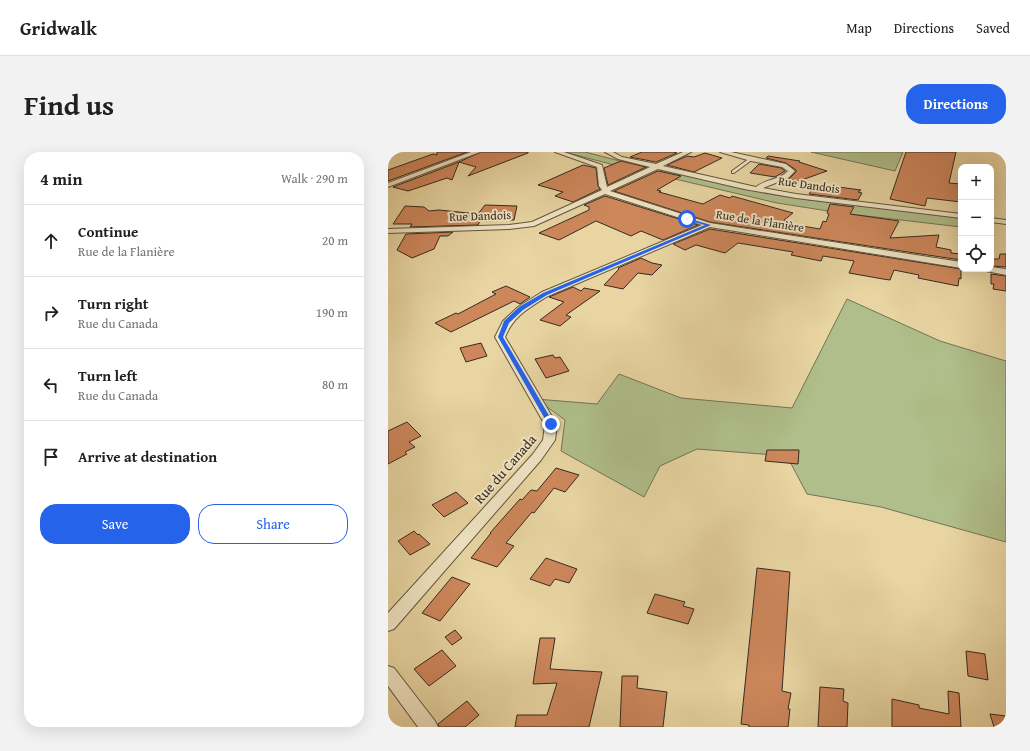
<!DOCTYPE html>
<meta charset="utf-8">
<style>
body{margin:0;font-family:"Gentium Book Plus",serif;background:#f2f2f2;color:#202124}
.controls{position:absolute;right:12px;top:12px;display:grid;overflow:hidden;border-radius:8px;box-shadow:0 4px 16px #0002}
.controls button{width:36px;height:36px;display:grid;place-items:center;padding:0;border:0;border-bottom:1px solid #e0e0e0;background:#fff;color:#202124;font:20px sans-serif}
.stop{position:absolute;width:12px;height:12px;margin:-9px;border:3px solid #2563eb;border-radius:50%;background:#fff}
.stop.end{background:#2563eb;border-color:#fff;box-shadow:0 1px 4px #0008}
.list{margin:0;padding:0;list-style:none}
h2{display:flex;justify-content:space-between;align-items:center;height:52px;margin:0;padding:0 16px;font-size:17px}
h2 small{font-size:13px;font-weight:400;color:#757577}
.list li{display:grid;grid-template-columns:26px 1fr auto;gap:12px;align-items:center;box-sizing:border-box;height:72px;padding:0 16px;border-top:1px solid #e0e0e0}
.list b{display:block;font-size:15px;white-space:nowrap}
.list p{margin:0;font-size:13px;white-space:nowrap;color:#757577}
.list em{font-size:13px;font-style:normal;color:#757577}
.actions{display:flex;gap:8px;padding:12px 16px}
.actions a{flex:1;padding:9px 0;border:1px solid #2563eb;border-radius:16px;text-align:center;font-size:14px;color:#2563eb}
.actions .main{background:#2563eb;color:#fff}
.icon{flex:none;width:22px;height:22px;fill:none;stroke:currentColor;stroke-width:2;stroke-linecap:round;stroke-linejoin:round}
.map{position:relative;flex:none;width:618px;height:575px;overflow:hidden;border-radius:16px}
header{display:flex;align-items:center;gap:24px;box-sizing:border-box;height:56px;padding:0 20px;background:#fff;border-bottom:1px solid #e0e0e0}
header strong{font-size:19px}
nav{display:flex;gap:22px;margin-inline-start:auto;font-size:14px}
.intro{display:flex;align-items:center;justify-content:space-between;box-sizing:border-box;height:96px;padding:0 24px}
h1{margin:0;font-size:28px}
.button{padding:10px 18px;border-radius:16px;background:#2563eb;color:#fff;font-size:14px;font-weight:700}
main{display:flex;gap:24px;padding:0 24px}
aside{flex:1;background:#fff;border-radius:16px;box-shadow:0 4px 16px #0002}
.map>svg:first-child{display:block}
.green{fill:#afbe8a;stroke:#727456}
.building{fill:#cd875b;stroke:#352b22}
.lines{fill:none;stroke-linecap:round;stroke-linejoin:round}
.service-casing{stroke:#625642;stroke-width:2}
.minor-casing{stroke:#625642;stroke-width:2}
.service{fill:#f0e4c3;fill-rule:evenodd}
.minor{fill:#f0e4c3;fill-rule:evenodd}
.route{fill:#2563eb}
.labels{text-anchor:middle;stroke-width:4;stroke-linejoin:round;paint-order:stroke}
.far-street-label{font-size:12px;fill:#352b22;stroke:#f0e4c3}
.street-label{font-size:14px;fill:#352b22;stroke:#f0e4c3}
</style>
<header>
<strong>Gridwalk</strong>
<nav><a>Map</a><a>Directions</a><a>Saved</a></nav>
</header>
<div class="intro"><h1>Find us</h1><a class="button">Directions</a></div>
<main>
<aside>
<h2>4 min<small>Walk · 290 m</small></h2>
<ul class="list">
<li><svg class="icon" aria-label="ahead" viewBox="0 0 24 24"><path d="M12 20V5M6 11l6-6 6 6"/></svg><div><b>Continue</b><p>Rue de la Flanière</p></div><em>20 m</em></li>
<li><svg class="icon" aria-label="right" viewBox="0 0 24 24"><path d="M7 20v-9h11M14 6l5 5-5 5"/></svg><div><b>Turn right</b><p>Rue du Canada</p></div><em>190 m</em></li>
<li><svg class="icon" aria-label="left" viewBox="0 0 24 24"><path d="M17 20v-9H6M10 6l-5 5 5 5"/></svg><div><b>Turn left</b><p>Rue du Canada</p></div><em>80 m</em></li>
<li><svg class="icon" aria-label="arrive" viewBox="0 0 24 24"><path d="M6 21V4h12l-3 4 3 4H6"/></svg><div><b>Arrive at destination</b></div></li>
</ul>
<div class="actions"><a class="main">Save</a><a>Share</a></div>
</aside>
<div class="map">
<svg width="618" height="575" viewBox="0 0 618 575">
<rect width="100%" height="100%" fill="#e8d5a2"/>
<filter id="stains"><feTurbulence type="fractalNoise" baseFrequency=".005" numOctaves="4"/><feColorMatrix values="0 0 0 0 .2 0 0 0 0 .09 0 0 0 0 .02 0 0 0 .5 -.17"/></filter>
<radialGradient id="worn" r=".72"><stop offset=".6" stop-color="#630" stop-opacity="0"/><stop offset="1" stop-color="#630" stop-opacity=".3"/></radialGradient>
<!-- green -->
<g class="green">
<path d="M176 0H197L259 16 253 20Z"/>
<path d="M423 0H515L507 19Z"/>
<path d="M273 18 345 34 421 48 573 65V75L453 61 389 51 287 27 273 21Z"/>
<path d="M459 147 552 189 618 209V390L493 355 419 342 399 304 309 297 272 314 256 345 173 299 177 268 148 247 209 252 231 222 293 246 404 256Z"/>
</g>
<!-- building -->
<g class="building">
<path d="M49 0H79L0 29V18L45 2 49 3Z"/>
<path d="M93 0H140V1L80 24 88 15 71 10Z"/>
<path d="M254 0H285L289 1 268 10 242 5Z"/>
<path d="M518 0H568L561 31 573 32V50L539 46 537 54 502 47Z"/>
<path d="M317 1 334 6 306 20 279 13 299 4 306 5Z"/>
<path d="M380 4 412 9 411 10 439 19 411 29 401 27 408 20V18L398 11 378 6Z"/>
<path d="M233 9 258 15 220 33 216 16Z"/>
<path d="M71 10 64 28 59 26 20 39 5 35Z"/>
<path d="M371 12 393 16 397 19 387 25 362 21Z"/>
<path d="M195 13 208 16 210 34 212 37 185 50 167 44 175 40 150 33Z"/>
<path d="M270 19 293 24 269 38 273 39 271 40 315 52 332 43 342 46 344 44 405 61 396 68 399 69 396 71 432 77 435 69 438 70 441 62 439 61 442 52 466 55 462 62 511 69 502 86 551 83 548 95 563 98V101L573 102V108L322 70 226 39Z"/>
<path d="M428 32 473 38 470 40 474 41 470 48 421 42Z"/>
<path d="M217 44 310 73 275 88 253 79 243 84 208 69 171 88 151 81 201 58V55L196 53Z"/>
<path d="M97 53 129 54 126 68 92 69 90 73 22 75 24 72H5L17 54 36 55 41 59 51 58 90 62Z"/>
<path d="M322 77 573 117V127L571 126 570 134 530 126 531 123 506 118 502 128 495 127 461 121 466 109 435 104 433 109 403 103 405 100 350 91 337 101 308 93 297 98 285 92Z"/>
<path d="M65 80 60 84H52L46 97 24 106 9 98 18 82Z"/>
<path d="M612 102H618V115L603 114V107H611Z"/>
<path d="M253 106 264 111 274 113 264 123 250 121 235 137 216 133 231 117 230 116Z"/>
<path d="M603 122 618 124V139L605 137 606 132H603Z"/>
<path d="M118 134 142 145 132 152 126 149 63 180 47 171 68 161 70 162 108 142 104 140Z"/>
<path d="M185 135 193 139 196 136 212 139 178 163 183 165 172 174 152 168 176 150 161 145Z"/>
<path d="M93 191 99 204 78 210 72 196Z"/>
<path d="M165 203 167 206 172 205 181 219 158 226 147 207Z"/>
<path d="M19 270 33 284 21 290 27 295 17 300 19 302 0 312V279Z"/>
<path d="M379 298H411L410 312 377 309Z"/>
<path d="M168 316 191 323 177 340 166 336 146 361 144 360 118 391 126 394 109 415 83 406 103 381H102L132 347 134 348 143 338 149 339Z"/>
<path d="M68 340 80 351 56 365 44 353Z"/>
<path d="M26 379 30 383 31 382 42 392 22 403 10 389Z"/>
<path d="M158 406 189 417 181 431 167 427 162 434 142 427Z"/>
<path d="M369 416 402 420 394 539 403 541 400 557H402L400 575H361V573L353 572Z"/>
<path d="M64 425 82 432 52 469 34 461Z"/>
<path d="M267 442 297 450 295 454 306 457 300 472 259 461Z"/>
<path d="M67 478 74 486 64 493 57 485Z"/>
<path d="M152 486H167L162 517 214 520 201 575H127L129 563H159L169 531 145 532Z"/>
<path d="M54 498 68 514 41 534 26 517Z"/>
<path d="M578 499 597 502 600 528 580 524Z"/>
<path d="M234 524H250L249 536 279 540 275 575H232Z"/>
<path d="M432 535 456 537 455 549 460 551 459 575H430Z"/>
<path d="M560 539 571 541 573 575H504V547L531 553V556L561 562Z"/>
<path d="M79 549 91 563 77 575H51L50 572Z"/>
<path d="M602 562 618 564V575H606Z"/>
</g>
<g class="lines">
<defs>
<path id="service" d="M362 6 365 7 346 21H344V19Z"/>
<g id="minor">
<path d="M83 0H92L0 35V31Z"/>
<path d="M167 0H176L214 13 219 35 262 15 230 7 217 0H225L234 5 268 12 295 0H303L275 14 368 35C378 27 391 28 400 19L394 15 363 9 332 0H343L398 12 407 19 400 26 375 36 408 42 573 62V66L408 46 356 37 270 17 222 39 322 71 573 110V116L322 75 160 144C141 156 126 163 117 185L169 273 167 288 153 308 6 477 0 479V461L145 302 155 288 157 273 107 185 115 169 130 155 154 140 314 73 217 42 146 74 121 77 0 81V77L121 73 144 70 214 38 211 34 209 15Z"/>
<path d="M603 66 618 68V72L603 70Z"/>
<path d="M603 115 618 117V123L598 119 597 117H603Z"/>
<path d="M0 514 6 516 47 569 50 575H30L0 534Z"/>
</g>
</defs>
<!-- service casing -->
<use href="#service" class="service-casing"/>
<!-- minor casing -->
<use href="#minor" class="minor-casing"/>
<!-- service -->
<use href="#service" class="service"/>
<!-- minor -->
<use href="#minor" class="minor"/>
</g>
<!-- route -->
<path class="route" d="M299 66 323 73 159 143 135 158 121 171 115 185 166 272 161 274 110 185 116 169 131 155 155 141 317 73 298 68Z"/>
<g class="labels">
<!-- far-street labels -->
<g class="far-street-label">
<text transform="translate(421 33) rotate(8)" y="4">Rue Dandois</text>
<text transform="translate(92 64) rotate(-2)" y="4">Rue Dandois</text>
<text transform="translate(372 69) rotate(9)" y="4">Rue de la Flanière</text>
</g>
<!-- street labels -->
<g class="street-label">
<text transform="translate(117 317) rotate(-49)" y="5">Rue du Canada</text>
</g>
</g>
<rect width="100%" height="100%" filter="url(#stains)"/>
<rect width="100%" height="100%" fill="url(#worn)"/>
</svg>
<div class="controls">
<button>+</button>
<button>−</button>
<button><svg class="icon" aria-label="locate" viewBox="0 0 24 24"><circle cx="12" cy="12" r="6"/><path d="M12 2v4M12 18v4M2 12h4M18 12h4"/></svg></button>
</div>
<div class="stop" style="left:299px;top:67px"></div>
<div class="stop end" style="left:163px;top:272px"></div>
</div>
</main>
